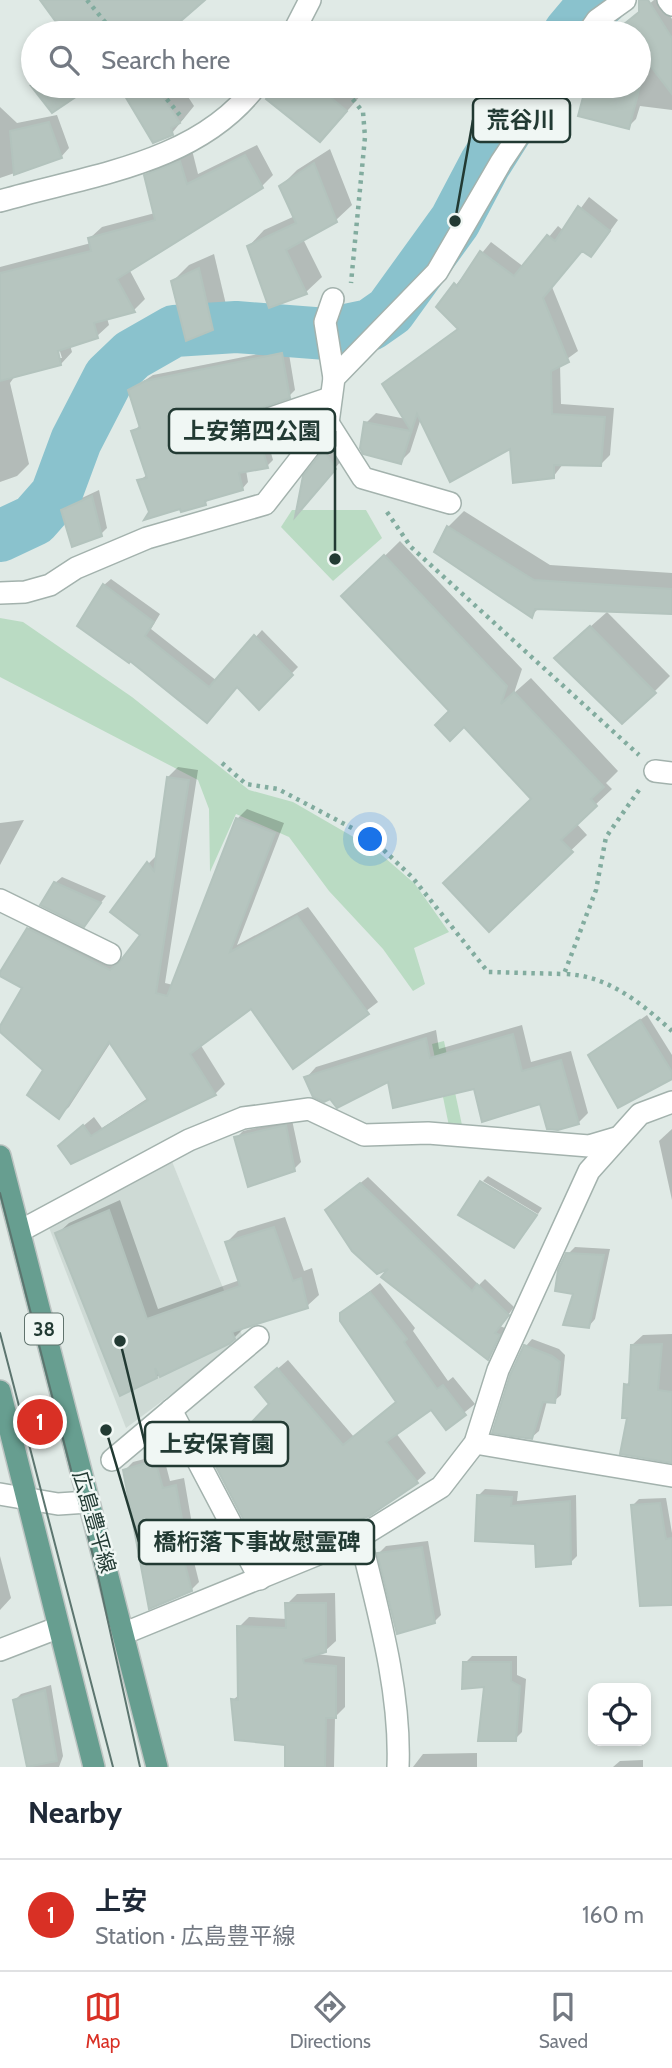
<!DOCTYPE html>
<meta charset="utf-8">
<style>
body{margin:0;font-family:Cabin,"Noto Sans JP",sans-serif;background:#f6f6f7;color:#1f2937}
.controls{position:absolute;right:21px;bottom:21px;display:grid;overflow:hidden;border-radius:14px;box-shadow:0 4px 10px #0003}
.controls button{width:63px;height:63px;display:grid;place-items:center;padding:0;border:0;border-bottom:2px solid #e0e1e3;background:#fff;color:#1f2937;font:35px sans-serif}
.you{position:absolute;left:371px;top:840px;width:24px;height:24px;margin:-18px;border:5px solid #fff;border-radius:50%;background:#1a73e8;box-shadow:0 0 0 10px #1a73e833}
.badge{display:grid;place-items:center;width:46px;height:46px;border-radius:50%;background:#d93025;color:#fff;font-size:23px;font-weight:700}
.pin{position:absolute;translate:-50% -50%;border:4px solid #fff;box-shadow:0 2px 7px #0006}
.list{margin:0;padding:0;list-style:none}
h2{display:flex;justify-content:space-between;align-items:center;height:91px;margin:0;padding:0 28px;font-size:30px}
h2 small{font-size:23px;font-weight:400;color:#747a83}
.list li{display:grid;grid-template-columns:46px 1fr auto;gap:21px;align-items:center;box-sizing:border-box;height:112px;padding:0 28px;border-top:2px solid #e0e1e3}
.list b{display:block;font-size:26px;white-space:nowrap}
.list p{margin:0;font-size:23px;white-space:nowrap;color:#747a83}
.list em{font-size:23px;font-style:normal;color:#747a83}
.icon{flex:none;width:38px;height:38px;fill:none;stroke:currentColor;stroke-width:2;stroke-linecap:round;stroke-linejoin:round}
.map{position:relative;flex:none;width:672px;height:1767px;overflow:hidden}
.search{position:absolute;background:#fff;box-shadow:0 4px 10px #0003;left:21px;right:21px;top:21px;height:77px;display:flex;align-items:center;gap:18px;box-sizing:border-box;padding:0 24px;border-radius:38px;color:#747a83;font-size:26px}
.sheet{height:203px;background:#fff}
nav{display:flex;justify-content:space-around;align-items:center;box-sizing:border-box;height:98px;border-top:2px solid #e0e1e3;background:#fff;font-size:19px;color:#747a83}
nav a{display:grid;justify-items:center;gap:4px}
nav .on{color:#d93025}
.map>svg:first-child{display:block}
.built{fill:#cedad5}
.green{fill:#badbc3}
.shadow{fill:#0003;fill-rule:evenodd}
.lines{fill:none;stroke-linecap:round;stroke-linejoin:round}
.river{stroke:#8ac2cd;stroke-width:52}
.building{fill:#b6c5bf;stroke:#b3c3bd;stroke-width:2}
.minor-casing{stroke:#a3b2ad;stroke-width:24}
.major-casing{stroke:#bdc4c2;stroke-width:24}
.path{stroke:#82ac9f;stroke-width:4.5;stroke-dasharray:3.5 5;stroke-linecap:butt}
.minor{stroke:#fff;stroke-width:21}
.major{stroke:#679e90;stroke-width:21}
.tram{stroke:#5c756f;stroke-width:2}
.labels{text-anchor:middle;stroke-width:5;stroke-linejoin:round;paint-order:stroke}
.shield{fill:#f0f7f4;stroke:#60736d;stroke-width:2}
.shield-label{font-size:19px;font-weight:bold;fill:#223a33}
.street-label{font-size:21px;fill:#223a33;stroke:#f0f7f4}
.leader{fill:none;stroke:#223a33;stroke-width:2.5}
.callout-dot{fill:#223a33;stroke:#f0f7f4;stroke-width:2.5}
.callout{fill:#f0f7f4;stroke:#223a33;stroke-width:2.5}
.callout-label{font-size:23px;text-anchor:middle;font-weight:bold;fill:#223a33}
</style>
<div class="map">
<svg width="672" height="1767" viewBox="0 0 672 1767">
<rect width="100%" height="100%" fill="#e0eae6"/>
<!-- built -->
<path class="built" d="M171 1159 244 1340 126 1428 48 1225Z"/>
<!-- green -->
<g class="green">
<path d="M292 510H366L382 538 333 581 281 527Z"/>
<path d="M0 618 23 622 132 697 249 790 293 802 376 850 415 884 449 932 414 948 425 984 413 991 383 949 329 891 289 837 236 814 210 872 209 809 198 780 0 677Z"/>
<path d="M444 1041 462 1125 449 1126 432 1044Z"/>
</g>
<!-- shadow -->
<g class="shadow">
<path d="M42 0H202L175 24 183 33H66Z"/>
<path d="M654 0H660L672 19V110L640 106 636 119 628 127 580 114 588 86H639V33H622L630 20Z"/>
<path d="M154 86H181L194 106 172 133 148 89Z"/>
<path d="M278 86H351L361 95 336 124 269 98Z"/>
<path d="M0 107 17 123 57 115 69 148 61 157 0 178Z"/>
<path d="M257 145 273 175 262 186 129 269 145 299 134 310 107 318 109 325 97 336 70 345 72 352 61 364 15 376 10 383 29 464 17 476 0 482V267L91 243 90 238 102 227 155 213 146 176 157 164 192 150 198 174ZM57 342 62 358H58Z"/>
<path d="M330 149 352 205 336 220 303 239 322 277 306 292 249 246 264 230 295 216 281 186 297 170Z"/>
<path d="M589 197 618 220 600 245 590 255 583 249 552 287 578 351 560 364 561 404 614 408 610 455 600 465 563 464 553 477 512 446 421 418 410 452 400 462 366 423 376 413 406 419 384 384 459 328 438 307 491 242 524 267 558 226 564 231Z"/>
<path d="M214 254 228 313 212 329 173 281 189 265Z"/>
<path d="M288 348 295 390 289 396 206 424 202 429 206 442 265 431 273 460 267 466 246 470 248 482 242 489 211 497 205 503 151 512 139 481 148 474 133 432 140 425 130 390 153 375Z"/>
<path d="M329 447H333L341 461 301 508 322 455Z"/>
<path d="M99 490 107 528 101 534 63 511 69 504Z"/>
<path d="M464 511 550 565 672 573V612L539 608 531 616 448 527Z"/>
<path d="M400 541 522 669 514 693 531 678 618 771 606 783 612 789 576 823 587 835 489 929 533 798 343 597Z"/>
<path d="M111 579 160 614 151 629 217 681 262 630 298 667 259 707 237 685 207 720 104 585Z"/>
<path d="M607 612 670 676 654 692 572 643Z"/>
<path d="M178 767 198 770 165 983 173 985 237 819 247 809 284 823 237 945 308 907 378 1002 294 1066 251 1006 200 1044 225 1084 215 1094 72 1162 70 1137 94 1117 102 1128 148 1098 111 1042 69 1107 59 1116 45 1070 0 1030 25 988 28 929 38 919 122 961 142 934 148 864 158 854 168 777Z"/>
<path d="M24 820 0 865V823Z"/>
<path d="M62 877 106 896 84 925 55 883Z"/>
<path d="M647 1015 672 1055V1077L590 1055Z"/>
<path d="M522 1025 531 1062 571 1051 588 1113 578 1123 542 1102 475 1087 307 1077 316 1067 436 1030 439 1049Z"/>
<path d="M292 1120 301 1162 294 1169 236 1138 243 1131Z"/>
<path d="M672 1129V1200L659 1141Z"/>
<path d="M488 1176 542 1208 538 1214 483 1181Z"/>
<path d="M368 1177 479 1285 485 1279 514 1307 500 1326 505 1328 488 1357 334 1204Z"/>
<path d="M120 1200 158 1309 240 1280 227 1242 238 1231 285 1217 304 1271 312 1268 319 1295 307 1306 245 1327 234 1338 156 1377 57 1234 69 1223Z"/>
<path d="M575 1247 610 1249 595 1319 589 1326 575 1292 568 1254Z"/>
<path d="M380 1283 415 1328 413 1331 448 1381 453 1377 475 1404 446 1427 431 1407 396 1433 426 1473 416 1482 317 1519 213 1458 252 1428 272 1404 267 1378 288 1360 354 1437 397 1401 341 1314Z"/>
<path d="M672 1334V1435L629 1417 626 1385 631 1380 632 1345 643 1335Z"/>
<path d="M532 1339 559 1349 565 1355 561 1395 554 1401H547L539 1431 532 1437 512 1375 526 1346Z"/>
<path d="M163 1454 170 1481 184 1478 197 1553 193 1558 199 1582 191 1590 125 1470 133 1462Z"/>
<path d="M485 1489 518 1491 517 1501 576 1495 577 1556 571 1562 536 1543 479 1495Z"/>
<path d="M666 1498 672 1533V1603L632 1506 639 1499Z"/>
<path d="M428 1541 441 1615 434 1622 379 1553 386 1546Z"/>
<path d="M0 1556 11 1598 0 1610Z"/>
<path d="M335 1593 336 1641 325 1651 315 1654 345 1657V1707L335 1717 334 1767H286V1743L233 1700 240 1694 239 1627 249 1617 287 1619V1604L297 1594Z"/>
<path d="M472 1656H517V1675L526 1679 522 1732 515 1739 486 1685 465 1663Z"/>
<path d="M51 1685 63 1756 59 1767H29L15 1700 21 1694Z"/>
<path d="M477 1753V1767H413L423 1754Z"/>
<path d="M643 1760V1767H613L620 1761Z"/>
</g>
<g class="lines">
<!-- river -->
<g class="river">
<path d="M569 33 589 9 602 0"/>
<path d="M0 536 34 520 56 495 76 441 109 377 132 355 174 331 236 327 327 334 370 325 390 311 455 221 485 164 534 86"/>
</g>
</g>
<!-- building -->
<g class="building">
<path d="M40 0H205L167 33H64Z"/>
<path d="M639 0H648L672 38V94L639 51V33H613L639 12Z"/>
<path d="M31 86H92L52 113Z"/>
<path d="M119 86H156L180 123 171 128 173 135 153 143Z"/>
<path d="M275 86H317L347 111 320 142 266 99Z"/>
<path d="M586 86H640L629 129 578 116Z"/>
<path d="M49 122 62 158 14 175 10 131Z"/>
<path d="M245 155 263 188 117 279 135 312 94 323 98 338 58 351 61 365 0 381V273L91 251 88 238 155 220 144 175 180 161 187 184Z"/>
<path d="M314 163 337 222 286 250 307 294 269 308 247 246 296 223 279 186Z"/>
<path d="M578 206 610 231 591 257 582 251 543 298 569 362 551 371 552 414 605 417 601 466 554 465V478L513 483 510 449 450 482 417 414 401 464 363 454 360 448 364 422 411 431 382 384 458 329 436 307 454 283 457 286 480 251 514 276 547 235 555 241Z"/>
<path d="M199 268 213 330 186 341 171 281Z"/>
<path d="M282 353 290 398 205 427 196 437 200 448 207 452 259 436 268 468 239 473 243 490 205 501 206 505 181 512 180 509 144 520 149 512 137 480 147 478 131 431 140 428 128 390 145 381Z"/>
<path d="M321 453H326L336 469 295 517 303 476Z"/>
<path d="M92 496 102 536 72 547 61 510Z"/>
<path d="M447 526 534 580 672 589V614L535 609 532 618 434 552Z"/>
<path d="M384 555 507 686 501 704 514 692 604 787 591 799 597 806 561 840 573 852 489 932 443 883 531 799 464 727 450 741 435 725 449 711 341 596Z"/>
<path d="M103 584 154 622 145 636 209 687 254 635 293 675 259 710 237 687 207 723 130 661 129 663 77 626Z"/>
<path d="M590 626 656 693 622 724 554 658Z"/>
<path d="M167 777 189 780 156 993 167 996 236 818 275 833 230 952 297 916 369 1014 293 1069 251 1009 190 1054 216 1095 71 1164 58 1146 83 1125 91 1136 148 1100 109 1042 59 1119 27 1095 43 1070 0 1032V1026L22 988 0 976V972L27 928 110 970 121 960 140 935 110 912 147 862 154 871Z"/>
<path d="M54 882 101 903 84 927 40 905Z"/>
<path d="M640 1020 672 1072V1079L618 1108 588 1055Z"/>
<path d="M513 1034 522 1071 561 1060 579 1124 558 1130 547 1129 540 1104 482 1122 474 1089 393 1108 388 1082 337 1108 330 1099 324 1102 313 1097 304 1077 426 1038 430 1058Z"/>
<path d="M286 1125 295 1171 248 1187 234 1137Z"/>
<path d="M480 1181 537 1215 514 1248 458 1215Z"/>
<path d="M360 1183 472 1291 477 1284 509 1315 495 1333 500 1335 488 1360 381 1277 388 1269 377 1274 352 1251 325 1210Z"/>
<path d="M109 1210 147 1319 240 1286 225 1242 274 1227 293 1281 301 1278 308 1308 232 1332 235 1339 229 1344 160 1377 155 1368 157 1378 120 1396 55 1233Z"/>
<path d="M566 1253 604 1255 589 1328 563 1325 573 1294 555 1291 558 1270Z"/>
<path d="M370 1292 407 1339 404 1342 437 1389 443 1385 466 1415 446 1430 431 1410 386 1442 418 1483 369 1516 318 1535 315 1522 262 1555 211 1457 252 1430 248 1426 269 1404 255 1387 277 1368 343 1445 396 1402 340 1321V1313Z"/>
<path d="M662 1344 658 1390 672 1392V1463L620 1454 627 1418H622L624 1384 629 1385 631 1345Z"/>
<path d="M524 1345 552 1356 560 1362 555 1403 543 1402 532 1439 492 1433 510 1375Z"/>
<path d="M155 1460 163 1488 176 1485 190 1563 185 1564 192 1591 149 1609 123 1470Z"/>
<path d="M477 1495 512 1497 511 1506 570 1501 571 1564 536 1567 535 1544 475 1541Z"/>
<path d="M660 1503 666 1539 672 1538V1605L640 1606 631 1505Z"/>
<path d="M422 1547 435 1623 397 1634 377 1553Z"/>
<path d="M285 1603H326V1652L303 1659 304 1663 336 1666V1718H326L325 1767H285V1745L235 1740 231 1699 238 1700 237 1626 286 1628Z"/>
<path d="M463 1662H511V1681L520 1686 516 1741H478L484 1687 462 1689Z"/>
<path d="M45 1690 57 1761 27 1767 13 1700Z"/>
</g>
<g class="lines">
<defs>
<g id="minor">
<path d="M668 0 672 5"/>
<path d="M293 33 310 0"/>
<path d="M588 33 597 20 625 0"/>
<path d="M0 201C89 175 197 164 256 86"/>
<path d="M333 299 325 322 334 378"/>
<path d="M328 423 363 478 450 503"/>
<path d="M209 439 330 398"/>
<path d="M0 593 25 592 50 585 76 568 147 538 265 504 328 423 334 378 437 272 501 162 552 86"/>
<path d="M655 771 672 773"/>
<path d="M0 900 110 954"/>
<path d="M20 1231 189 1140 243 1118 309 1109 364 1135 428 1133 589 1146 616 1138"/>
<path d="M171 1410 260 1579"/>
<path d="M475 1443 672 1476"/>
<path d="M112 1460 258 1337"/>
<path d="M0 1494 58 1504 88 1502"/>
<path d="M360 1537C378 1611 401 1691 398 1767"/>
<path d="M125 1633 360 1537 441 1487 475 1443 498 1370 589 1171 640 1114 672 1102"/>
<path d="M0 1650 57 1628"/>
</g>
<g id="major">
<path d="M0 1156 157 1767"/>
<path d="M0 1391 94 1767"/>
</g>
</defs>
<!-- minor casing -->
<use href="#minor" class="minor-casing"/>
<!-- major casing -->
<use href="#major" class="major-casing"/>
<!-- path -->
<g class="path">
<path d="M87 0 114 33"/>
<path d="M156 86 183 119"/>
<path d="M342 86 363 112 365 137 351 283"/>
<path d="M387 512 411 547 639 755"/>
<path d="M222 763 246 784 278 789 371 838 412 877 488 972 564 974"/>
<path d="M639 790 606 837 596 890 564 974C607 975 640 1002 672 1031"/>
</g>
<!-- minor -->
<use href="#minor" class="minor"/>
<!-- major -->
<use href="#major" class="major"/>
<!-- tram -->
<g class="tram">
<path d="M0 1193 96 1567 140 1767"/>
<path d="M0 1333 113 1767"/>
</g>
</g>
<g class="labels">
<!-- shield labels -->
<rect class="shield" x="25" y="1313.5" width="38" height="31" rx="5"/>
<g class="shield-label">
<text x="44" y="1336">38</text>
</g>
<!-- street labels -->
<g class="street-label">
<text transform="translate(94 1522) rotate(74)" y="7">広島豊平線</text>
</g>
</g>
<!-- callouts -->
<path class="leader" d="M455 221L473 120M335 559L335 431M120 1341L145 1444M106 1430L139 1542"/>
<g class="callout-dot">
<circle cx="455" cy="221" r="7"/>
<circle cx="335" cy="559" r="7"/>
<circle cx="120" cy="1341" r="7"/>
<circle cx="106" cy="1430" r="7"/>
</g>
<g class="callout">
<rect x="473" y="98" width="97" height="44" rx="7"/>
<rect x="169" y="409" width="166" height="44" rx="7"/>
<rect x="145" y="1422" width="143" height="44" rx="7"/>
<rect x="139" y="1520" width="235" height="44" rx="7"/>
</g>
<g class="callout-label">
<text x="521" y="128">荒谷川</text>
<text x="252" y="439">上安第四公園</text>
<text x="217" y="1452">上安保育園</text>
<text x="257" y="1550">橋桁落下事故慰霊碑</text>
</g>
</svg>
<div class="controls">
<button><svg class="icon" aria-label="locate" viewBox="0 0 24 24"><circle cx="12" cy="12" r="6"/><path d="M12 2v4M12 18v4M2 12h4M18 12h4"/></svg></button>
</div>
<div class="you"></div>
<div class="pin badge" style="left:40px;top:1422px">1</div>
<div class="search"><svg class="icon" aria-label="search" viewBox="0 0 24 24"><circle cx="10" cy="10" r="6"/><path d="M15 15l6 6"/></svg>Search here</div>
</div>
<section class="sheet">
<h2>Nearby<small></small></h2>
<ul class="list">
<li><span class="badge">1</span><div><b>上安</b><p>Station · 広島豊平線</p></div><em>160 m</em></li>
</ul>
</section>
<nav>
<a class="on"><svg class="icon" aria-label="map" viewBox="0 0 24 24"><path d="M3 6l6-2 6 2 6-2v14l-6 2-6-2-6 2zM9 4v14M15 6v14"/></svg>Map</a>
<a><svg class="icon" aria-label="directions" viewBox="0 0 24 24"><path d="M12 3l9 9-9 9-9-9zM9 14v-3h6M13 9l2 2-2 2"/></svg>Directions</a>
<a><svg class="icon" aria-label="saved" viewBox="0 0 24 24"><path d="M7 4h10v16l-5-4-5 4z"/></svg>Saved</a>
</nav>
